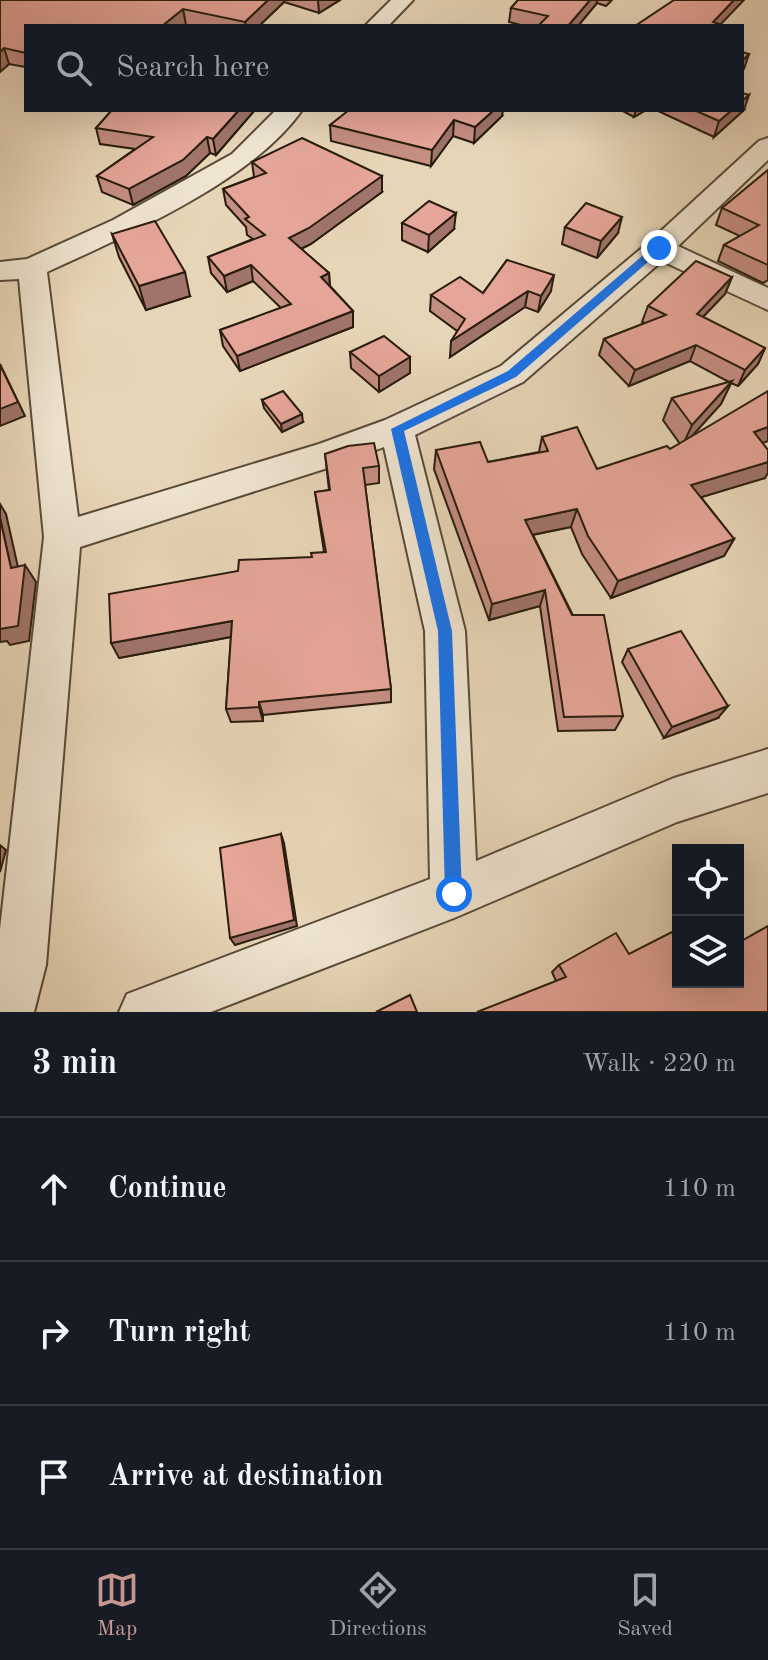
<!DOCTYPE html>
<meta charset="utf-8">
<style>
body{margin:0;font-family:"Old Standard TT",serif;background:#242831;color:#f1f3f6}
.controls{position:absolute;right:24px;bottom:24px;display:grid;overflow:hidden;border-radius:0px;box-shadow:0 8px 32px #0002}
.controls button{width:72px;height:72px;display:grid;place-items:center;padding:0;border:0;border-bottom:2px solid #363941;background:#171b24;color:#f1f3f6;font:40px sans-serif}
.stop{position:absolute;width:24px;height:24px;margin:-18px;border:6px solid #1a73e8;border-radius:50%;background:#fff}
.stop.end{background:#1a73e8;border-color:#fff;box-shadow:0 2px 8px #0008}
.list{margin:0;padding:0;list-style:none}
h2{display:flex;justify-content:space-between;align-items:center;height:104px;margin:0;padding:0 32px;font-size:34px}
h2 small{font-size:26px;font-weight:400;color:#9ea1a6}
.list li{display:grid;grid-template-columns:52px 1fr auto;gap:24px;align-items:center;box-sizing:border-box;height:144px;padding:0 32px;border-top:2px solid #363941}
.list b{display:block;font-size:30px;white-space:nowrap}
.list em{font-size:26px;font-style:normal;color:#9ea1a6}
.icon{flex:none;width:44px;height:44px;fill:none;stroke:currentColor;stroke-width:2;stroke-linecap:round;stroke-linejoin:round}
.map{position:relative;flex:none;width:768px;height:1012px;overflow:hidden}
.search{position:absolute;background:#171b24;box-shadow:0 8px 32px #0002;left:24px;right:24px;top:24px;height:88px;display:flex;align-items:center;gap:20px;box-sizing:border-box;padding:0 28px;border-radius:0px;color:#9ea1a6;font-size:30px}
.sheet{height:536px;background:#171b24}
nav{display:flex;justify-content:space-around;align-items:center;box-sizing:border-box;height:112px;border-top:2px solid #363941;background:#171b24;font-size:22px;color:#9ea1a6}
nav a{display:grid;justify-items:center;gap:4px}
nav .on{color:#c59692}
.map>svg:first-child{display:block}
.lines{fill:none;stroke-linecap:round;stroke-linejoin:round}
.minor-casing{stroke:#584a38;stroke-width:4}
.minor{fill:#efe4d0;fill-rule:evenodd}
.wall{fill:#c58e83;stroke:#291c0e;stroke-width:2}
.shaded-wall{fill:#a0746a;stroke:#291c0e;stroke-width:2}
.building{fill:#e5a598;stroke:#291c0e;stroke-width:2}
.route{fill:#1a73e8}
</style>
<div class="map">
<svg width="768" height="1012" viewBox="0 0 768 1012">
<rect width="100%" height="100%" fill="#e7d5b7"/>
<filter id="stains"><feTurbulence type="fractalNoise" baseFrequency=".0025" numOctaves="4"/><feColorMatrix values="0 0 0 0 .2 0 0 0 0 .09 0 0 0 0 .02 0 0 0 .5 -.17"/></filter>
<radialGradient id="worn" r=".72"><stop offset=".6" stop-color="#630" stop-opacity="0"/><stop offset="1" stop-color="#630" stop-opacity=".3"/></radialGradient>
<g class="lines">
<defs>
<g id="minor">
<path d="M391 0H413L388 26H365Z"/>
<path d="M276 110H302C253 181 125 236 47 272L78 517 319 444 385 420 501 366 649 242 759 141 768 138V160L678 246 768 288V310L662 261 523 382 415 435 465 631 476 861 674 778 768 749V793L677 822 454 918 211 1012H119L127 994 430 879 425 631 384 447 340 464 80 547 46 965 34 1012H0V929L44 537 19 279 0 280V262L27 259 113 220 232 154Z"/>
</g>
</defs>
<!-- minor casing -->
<use href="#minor" class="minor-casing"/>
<!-- minor -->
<use href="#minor" class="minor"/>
</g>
<!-- wall -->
<g class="wall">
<path d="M0 0H340L319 13 284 2 259 26H193L186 25 184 26H26V67L9 64 0 72Z"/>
<path d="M518 0H612L606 6 597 3 578 26H525L509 22 511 8Z"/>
<path d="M112 110H255L216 155 210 153 186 176 133 205 102 192 97 176 135 149 100 144 96 128Z"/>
<path d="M621 110H646L634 117Z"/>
<path d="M656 110H744L714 137Z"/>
<path d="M502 116 474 143 453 136 431 166 331 141 330 125Z"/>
<path d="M252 162 382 192 311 244 301 249 329 273 330 286 353 311V327L240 371 223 346 220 330 281 308 253 281 227 292 211 273 208 257 253 239 247 235 246 227 226 205 223 189 254 177Z"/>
<path d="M768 170V280L763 283 718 261 724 245 740 236 716 225 722 208Z"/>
<path d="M402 223 454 229 428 252 402 240Z"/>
<path d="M565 227 618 233 597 258 562 244Z"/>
<path d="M112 234 190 296 146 310 119 257Z"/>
<path d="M507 260 551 291 538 312 525 307 450 357 457 331 430 311 431 295 483 293Z"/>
<path d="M732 277 725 294 703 317 765 348 758 364 738 386 731 383 721 404 692 436 763 443 765 478 701 497 734 539 724 556 611 598 582 554 571 527 533 535 623 716 615 730 558 731 540 606 489 620 434 469 436 450 488 462 539 452 542 437 597 469 670 449 680 444 663 420 672 398 729 382 690 361 629 386 599 355 604 339 645 323 642 322 648 306Z"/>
<path d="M350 352 410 357V373L379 392 351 368Z"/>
<path d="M262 400 303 422 282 432 264 408Z"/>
<path d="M325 454 379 466V483L365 485 391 689V702L263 715V721L231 722 226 709 231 637 119 658 312 557 324 552 315 492 329 490Z"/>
<path d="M628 649 718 718 664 738 622 662Z"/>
<path d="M629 954 768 1012 556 981 552 972 559 965Z"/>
</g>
<!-- shaded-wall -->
<g class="shaded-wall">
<path d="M268 0H284V2L259 26H246L245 22Z"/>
<path d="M318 0H340L319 13Z"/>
<path d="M590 0H597V3L578 26H568Z"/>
<path d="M734 0H744L719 26 713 22Z"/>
<path d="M183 9 186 25 184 26H162Z"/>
<path d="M4 48 9 64 0 72V52Z"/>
<path d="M749 54 744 69 742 71V61Z"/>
<path d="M749 95 744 110 714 137 719 121 732 110H742V101Z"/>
<path d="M239 110H255L216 155 213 139Z"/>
<path d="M494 110H503L502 116 474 143 475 127Z"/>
<path d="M636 110H646L634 117Z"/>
<path d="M454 120 453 136 431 166 432 150Z"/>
<path d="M207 137 210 153 186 176 133 205 129 189Z"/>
<path d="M382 176V192L311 244 290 254 289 238Z"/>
<path d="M456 213 454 229 428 252 429 235Z"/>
<path d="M622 217 618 233 597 258 601 241Z"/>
<path d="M251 265 253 281 227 292 224 276Z"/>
<path d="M185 272 190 296 146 310 139 286Z"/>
<path d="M329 273 330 289 321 277Z"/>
<path d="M554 275 551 291 538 312 541 296Z"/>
<path d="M732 277 725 294 690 330 697 314Z"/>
<path d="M528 291 525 307 450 357 451 341Z"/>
<path d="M353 311V327L240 371 237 356Z"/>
<path d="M696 345 690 361 629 386 635 370Z"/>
<path d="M765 348 758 364 738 386 745 370Z"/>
<path d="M410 357V373L379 392V376Z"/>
<path d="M0 364 25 416 0 426Z"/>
<path d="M732 381 721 404 682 447 692 425Z"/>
<path d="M302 414 303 422 282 432 281 424Z"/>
<path d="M768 427V441L744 451 754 432Z"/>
<path d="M768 462V473L765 478 682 503 691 485Z"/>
<path d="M0 504 6 514 22 585 11 568 0 518Z"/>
<path d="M577 509 571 527 521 537 525 520Z"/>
<path d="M734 539 724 556 611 598 618 581Z"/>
<path d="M25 565 36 582 29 641 10 645 7 641 0 642V627Z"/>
<path d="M545 590 540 606 489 620 492 604Z"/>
<path d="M232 621 236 636 119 658 111 643Z"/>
<path d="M259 702 263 715V721L259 707Z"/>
<path d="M728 706 718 718 664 738 672 727Z"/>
<path d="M281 834 284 843 297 926 235 945 230 938Z"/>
<path d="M0 845 6 850 0 872Z"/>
</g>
<!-- building -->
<g class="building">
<path d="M0 0H268L245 22 183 9 162 26H26V53L4 48 0 52Z"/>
<path d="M518 0H590L568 26H538L548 16 511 8Z"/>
<path d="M674 0H734L713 22 722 25 720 26H635Z"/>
<path d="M742 52 749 54 742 61Z"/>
<path d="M742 93 749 95 742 101Z"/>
<path d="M112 110H239L213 139 207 137 183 160 129 189 97 176 153 137 96 128Z"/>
<path d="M349 110H494L475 127 454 120 432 150 330 125Z"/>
<path d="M694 110H732L719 121Z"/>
<path d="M302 138 382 176 309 228 289 238 329 273 321 277 353 311 237 356 220 330 291 304 251 265 224 276 208 257 265 235 245 219 249 217 223 189 266 173 252 162Z"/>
<path d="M768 170V265L724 245 759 225 722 208Z"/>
<path d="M429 201 456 213 429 235 402 223Z"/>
<path d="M586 203 622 217 601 241 565 227Z"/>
<path d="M155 221 185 272 139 286 112 234Z"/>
<path d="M507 260 554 275 541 296 528 291 451 341 465 319 431 295 460 277 483 293Z"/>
<path d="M696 261 732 277 697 314 765 348 745 370 696 345 635 370 604 339 666 315 648 306Z"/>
<path d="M384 336 410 357 379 376 350 352Z"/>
<path d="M0 365 18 402 0 409Z"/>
<path d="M732 381 692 425 672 398Z"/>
<path d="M283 391 302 414 281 424 262 400Z"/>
<path d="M768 391V427L754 432 768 450V462L691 485 734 539 618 581 588 536 577 509 525 520 572 615H604L623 716 564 717 545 590 492 604 436 450 480 442 488 462 548 451 542 437 577 427 597 469 667 446 670 449Z"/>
<path d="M374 443 379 466 363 468 391 689 259 702V707L226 709 232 621 111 643 109 594 238 571 239 560 312 557 311 553 326 552 315 492 330 490 325 454 348 446Z"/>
<path d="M0 518 11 568 25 565 18 626 0 629Z"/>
<path d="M681 631 728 706 672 727 628 649Z"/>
<path d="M281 834 294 920 230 938 220 848Z"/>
<path d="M768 926V1012H477L566 977 559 965 616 933 629 954 678 929V982H738V932L743 940Z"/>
<path d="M410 995 417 1012H376Z"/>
</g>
<!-- route -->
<path class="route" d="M655 245 664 248 516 377 404 431 452 631 462 894 460 900 454 903 448 900 445 894 438 631 391 429 508 371Z"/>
<rect width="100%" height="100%" filter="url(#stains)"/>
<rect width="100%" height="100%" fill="url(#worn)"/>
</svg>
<div class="controls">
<button><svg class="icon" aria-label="locate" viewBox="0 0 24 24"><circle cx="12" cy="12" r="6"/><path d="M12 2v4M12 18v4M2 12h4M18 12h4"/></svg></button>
<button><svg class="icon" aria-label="layers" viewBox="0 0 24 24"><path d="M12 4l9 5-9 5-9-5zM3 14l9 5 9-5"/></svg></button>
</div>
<div class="stop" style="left:454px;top:894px"></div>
<div class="stop end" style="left:659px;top:248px"></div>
<div class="search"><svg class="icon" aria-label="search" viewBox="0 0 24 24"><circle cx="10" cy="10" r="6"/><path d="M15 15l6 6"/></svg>Search here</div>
</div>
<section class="sheet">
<h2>3 min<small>Walk · 220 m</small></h2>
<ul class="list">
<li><svg class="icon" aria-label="ahead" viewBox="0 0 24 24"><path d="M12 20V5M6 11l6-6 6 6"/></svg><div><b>Continue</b></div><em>110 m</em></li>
<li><svg class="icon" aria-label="right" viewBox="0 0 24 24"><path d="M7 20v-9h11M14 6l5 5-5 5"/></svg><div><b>Turn right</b></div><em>110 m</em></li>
<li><svg class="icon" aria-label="arrive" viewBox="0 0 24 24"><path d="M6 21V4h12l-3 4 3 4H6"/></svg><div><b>Arrive at destination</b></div></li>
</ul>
</section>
<nav>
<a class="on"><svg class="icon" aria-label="map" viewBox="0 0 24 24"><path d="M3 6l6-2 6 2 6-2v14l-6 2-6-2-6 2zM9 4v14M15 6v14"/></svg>Map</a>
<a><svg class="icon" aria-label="directions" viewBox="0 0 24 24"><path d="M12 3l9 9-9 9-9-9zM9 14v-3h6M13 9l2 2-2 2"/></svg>Directions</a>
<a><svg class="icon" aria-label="saved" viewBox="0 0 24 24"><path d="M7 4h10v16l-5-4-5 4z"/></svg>Saved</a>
</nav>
